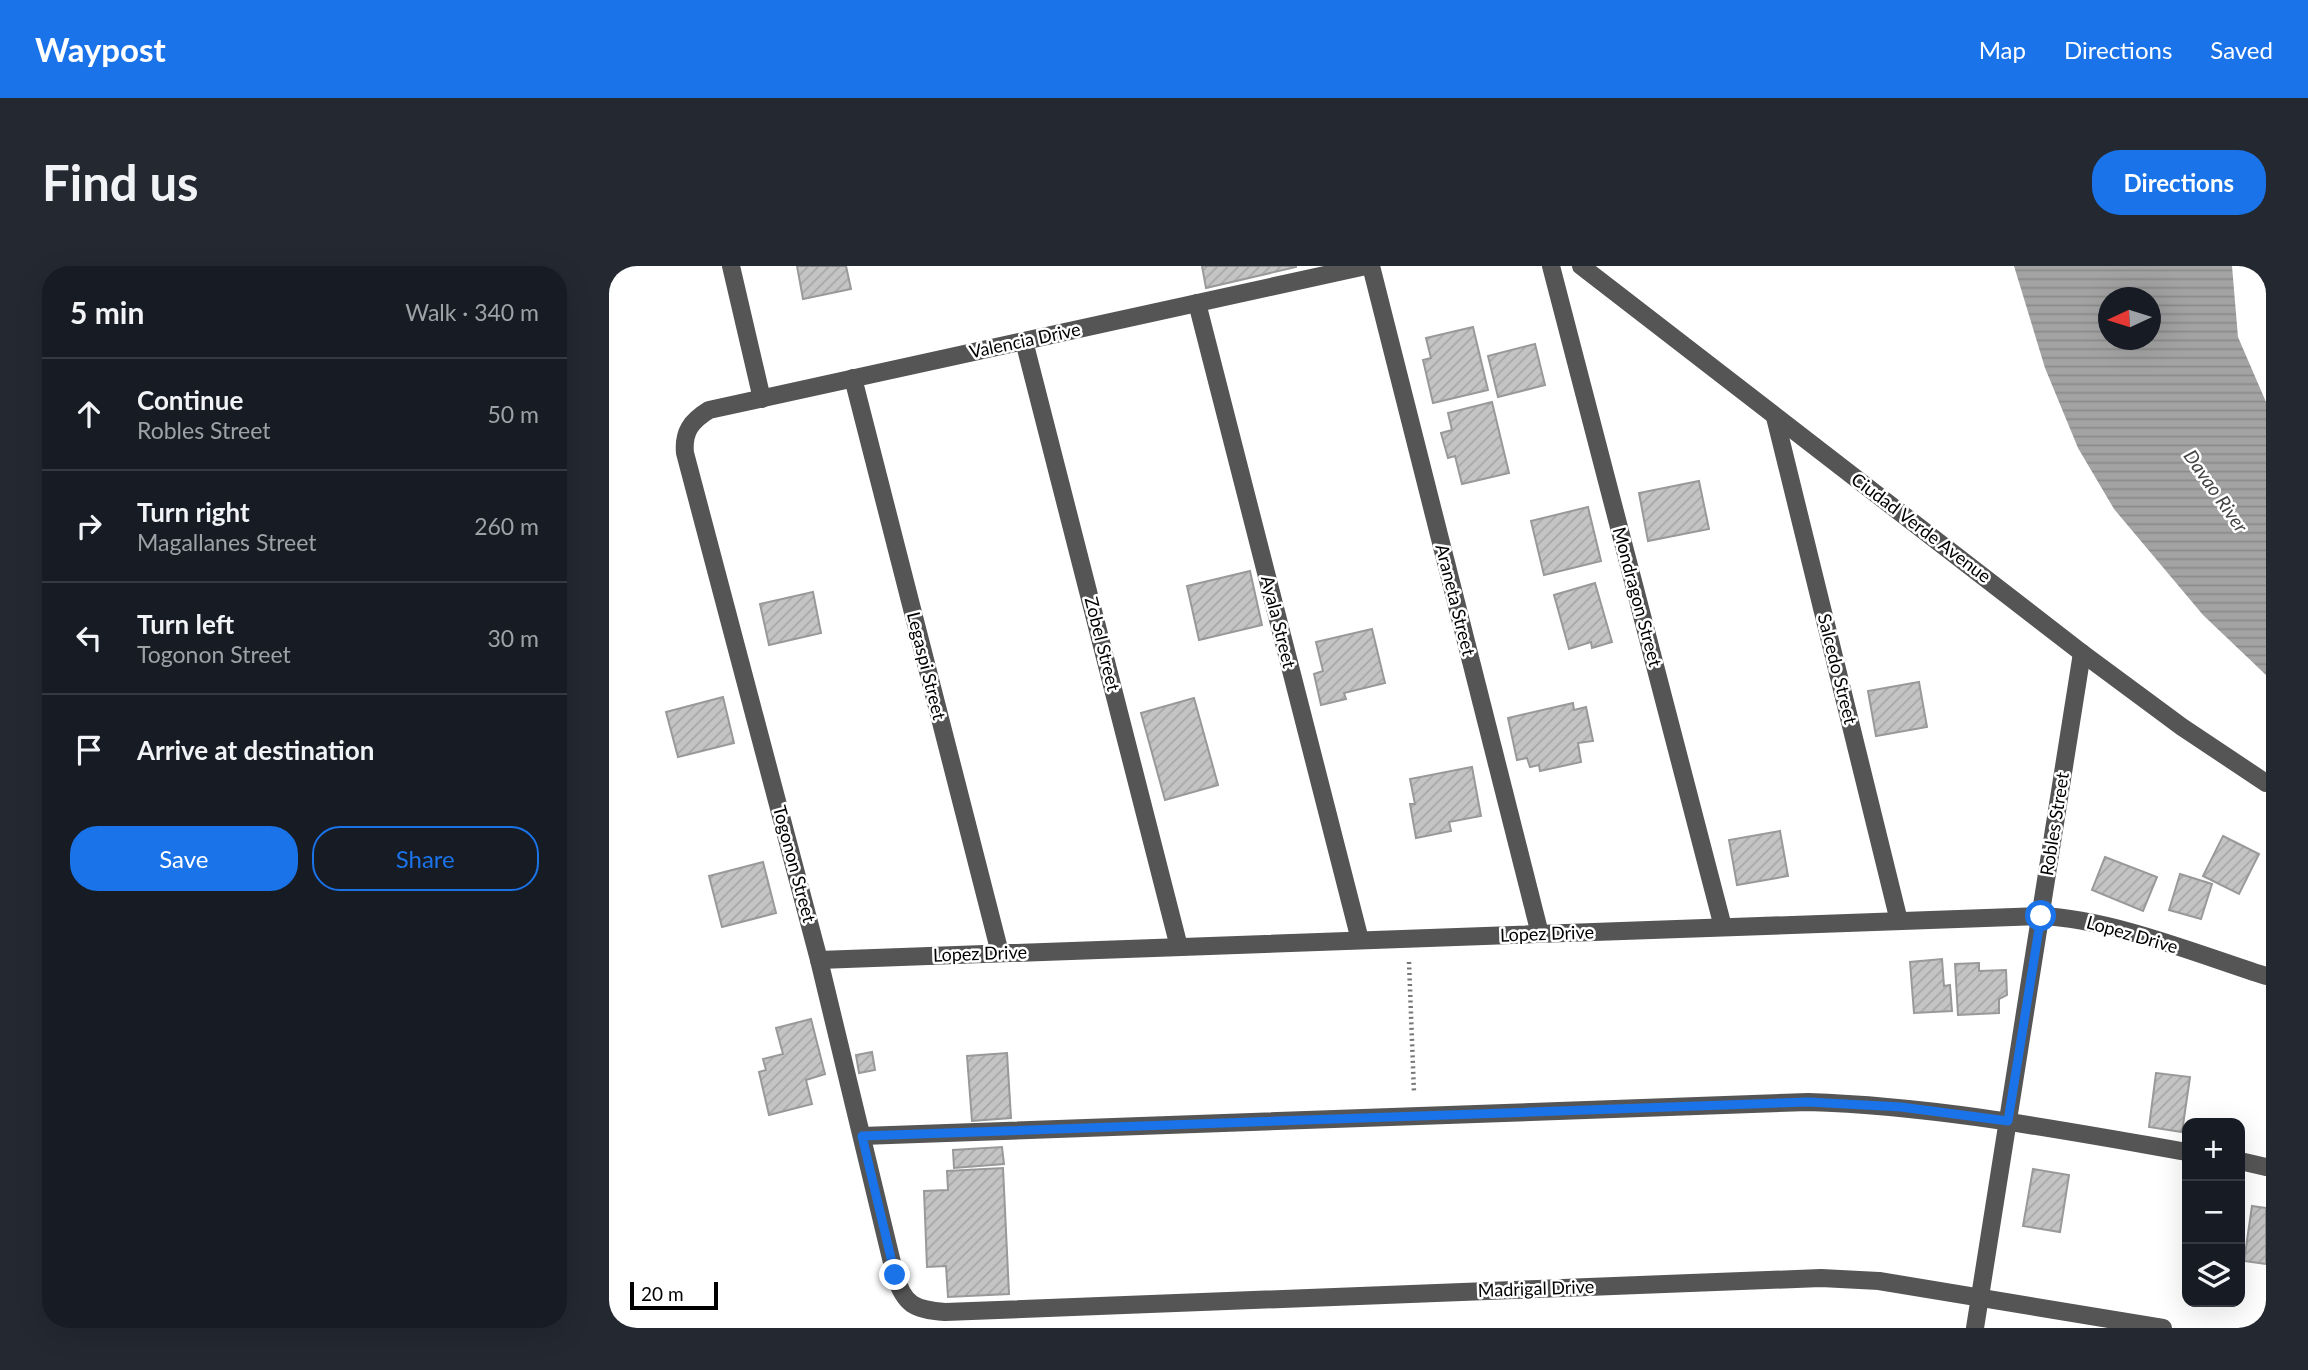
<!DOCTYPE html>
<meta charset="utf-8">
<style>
body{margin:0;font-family:Lato,sans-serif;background:#242831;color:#f1f3f6}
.controls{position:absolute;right:21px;bottom:21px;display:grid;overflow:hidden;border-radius:14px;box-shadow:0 7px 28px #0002}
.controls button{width:63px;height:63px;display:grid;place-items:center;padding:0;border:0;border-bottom:2px solid #363941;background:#171b24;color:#f1f3f6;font:35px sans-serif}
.compass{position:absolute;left:1489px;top:21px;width:63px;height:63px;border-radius:50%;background:#171b24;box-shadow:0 7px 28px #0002;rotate:266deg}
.scale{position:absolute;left:21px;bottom:18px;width:88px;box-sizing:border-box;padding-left:7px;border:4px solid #000;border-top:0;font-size:19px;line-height:24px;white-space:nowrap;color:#000;-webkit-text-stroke:5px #fff;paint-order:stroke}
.stop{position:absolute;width:21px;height:21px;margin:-16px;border:5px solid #1a73e8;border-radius:50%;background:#fff}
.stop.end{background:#1a73e8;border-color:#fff;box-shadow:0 2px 7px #0008}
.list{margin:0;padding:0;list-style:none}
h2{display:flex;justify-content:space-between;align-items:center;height:91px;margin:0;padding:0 28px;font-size:30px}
h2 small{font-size:23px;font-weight:400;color:#9ea1a6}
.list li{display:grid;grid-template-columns:46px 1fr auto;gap:21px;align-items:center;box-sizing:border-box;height:112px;padding:0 28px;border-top:2px solid #363941}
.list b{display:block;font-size:26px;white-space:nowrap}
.list p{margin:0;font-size:23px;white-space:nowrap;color:#9ea1a6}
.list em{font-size:23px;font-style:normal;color:#9ea1a6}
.actions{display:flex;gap:14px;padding:21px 28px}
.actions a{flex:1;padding:16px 0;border:2px solid #1a73e8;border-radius:28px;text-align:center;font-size:24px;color:#1a73e8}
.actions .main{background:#1a73e8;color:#fff}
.icon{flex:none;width:38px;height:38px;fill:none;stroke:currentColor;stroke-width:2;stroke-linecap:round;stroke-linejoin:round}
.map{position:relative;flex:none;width:1657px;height:1062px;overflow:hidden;border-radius:28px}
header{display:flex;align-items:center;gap:42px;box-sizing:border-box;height:98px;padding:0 35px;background:#1a73e8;color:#fff}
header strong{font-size:33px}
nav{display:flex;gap:38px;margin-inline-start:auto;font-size:24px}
.intro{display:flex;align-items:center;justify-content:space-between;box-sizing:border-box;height:168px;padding:0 42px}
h1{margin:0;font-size:49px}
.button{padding:18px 32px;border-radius:28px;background:#1a73e8;color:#fff;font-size:24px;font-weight:700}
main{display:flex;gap:42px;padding:0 42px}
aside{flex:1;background:#171b24;border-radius:28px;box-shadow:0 7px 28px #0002}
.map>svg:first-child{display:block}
.water{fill:url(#water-rules);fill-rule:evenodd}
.building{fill:url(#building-hatch);stroke:#999;stroke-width:2}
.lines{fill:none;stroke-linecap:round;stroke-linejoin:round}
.path{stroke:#777;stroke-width:4.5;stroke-dasharray:2 3.5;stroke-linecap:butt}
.minor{stroke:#555;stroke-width:18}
.route{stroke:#1a73e8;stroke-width:9}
.labels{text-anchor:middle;stroke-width:5;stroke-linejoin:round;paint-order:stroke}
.street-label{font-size:18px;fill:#000;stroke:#fff}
.water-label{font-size:19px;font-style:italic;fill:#444;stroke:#fff}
</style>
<header>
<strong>Waypost</strong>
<nav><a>Map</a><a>Directions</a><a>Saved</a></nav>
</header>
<div class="intro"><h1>Find us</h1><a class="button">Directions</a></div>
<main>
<aside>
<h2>5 min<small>Walk · 340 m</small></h2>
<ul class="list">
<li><svg class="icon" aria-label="ahead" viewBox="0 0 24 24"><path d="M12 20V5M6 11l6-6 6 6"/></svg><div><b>Continue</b><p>Robles Street</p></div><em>50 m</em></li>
<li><svg class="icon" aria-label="right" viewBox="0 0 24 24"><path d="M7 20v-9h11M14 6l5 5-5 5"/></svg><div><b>Turn right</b><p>Magallanes Street</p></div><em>260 m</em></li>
<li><svg class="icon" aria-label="left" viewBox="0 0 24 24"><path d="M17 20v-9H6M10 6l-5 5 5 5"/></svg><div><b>Turn left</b><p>Togonon Street</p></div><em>30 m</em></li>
<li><svg class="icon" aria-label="arrive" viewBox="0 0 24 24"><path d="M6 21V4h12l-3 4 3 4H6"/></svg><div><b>Arrive at destination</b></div></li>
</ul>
<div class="actions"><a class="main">Save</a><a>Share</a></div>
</aside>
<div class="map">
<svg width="1657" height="1062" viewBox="0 0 1657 1062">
<defs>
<pattern id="water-rules" width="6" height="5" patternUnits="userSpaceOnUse" patternTransform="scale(1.75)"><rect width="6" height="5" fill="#a3a3a3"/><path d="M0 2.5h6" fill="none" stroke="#8b8b8b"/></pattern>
<pattern id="building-hatch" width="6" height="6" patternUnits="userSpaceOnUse" patternTransform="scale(1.75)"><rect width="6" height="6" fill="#c4c4c4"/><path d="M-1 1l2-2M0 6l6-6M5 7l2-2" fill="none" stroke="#a7a7a7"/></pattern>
</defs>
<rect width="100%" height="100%" fill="#fff"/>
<!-- water -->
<path class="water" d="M1405 0H1623L1629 71 1657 136V409L1594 349 1505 243 1469 182 1436 102ZM1500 32H1542V74H1500Z"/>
<!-- building -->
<g class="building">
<path d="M188 0H237L242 23 194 33Z"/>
<path d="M593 0H687V1L597 22Z"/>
<path d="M864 61 879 124 824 137 814 94 822 92 817 72Z"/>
<path d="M926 78 936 119 889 131 879 90Z"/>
<path d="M883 136 900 207 853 218 846 190 839 192 832 167 843 164 839 147Z"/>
<path d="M1090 215 1100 263 1039 275 1030 227Z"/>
<path d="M979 241 992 295 935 309 922 255Z"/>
<path d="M641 305 653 359 590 374 578 320Z"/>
<path d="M986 317 1003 376 983 382 982 376 960 383 945 329Z"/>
<path d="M204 326 212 367 160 379 151 338Z"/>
<path d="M763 363 776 417 735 427 737 433 712 439 705 408 714 405 707 376Z"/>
<path d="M1310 416 1318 461 1267 470 1259 425Z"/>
<path d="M114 431 125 477 69 491 57 446Z"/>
<path d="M585 432 609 519 556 534 532 447Z"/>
<path d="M964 437 965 444 977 441 984 475 969 477 972 496 931 505 930 499 921 501 918 492 908 494 899 452Z"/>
<path d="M863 501 872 550 840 556 842 565 807 572 801 538H806L801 513Z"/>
<path d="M1171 565 1179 610 1128 619 1120 574Z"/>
<path d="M1614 570 1650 588 1630 628 1594 610Z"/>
<path d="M1496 591 1548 611 1534 645 1483 624Z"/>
<path d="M154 596 167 647 113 661 100 610Z"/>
<path d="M1571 608 1603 618 1592 653 1560 644Z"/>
<path d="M1333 693 1335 720 1341 719 1343 745 1305 747 1301 696Z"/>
<path d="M1370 697V705L1397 704 1398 729 1390 733V747L1349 749 1346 698Z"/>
<path d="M202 753 216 808 197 814 203 838 160 849 150 806 157 804 154 793 174 788 167 762Z"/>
<path d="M263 786 266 804 250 807 247 789Z"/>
<path d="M398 787 402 852 363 855 358 790Z"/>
<path d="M1547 807 1581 811 1573 866 1540 861Z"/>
<path d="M393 881 395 898 345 902 344 884Z"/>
<path d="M394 902 400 1028 339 1031 337 1000 318 1001 315 925 339 924 338 905Z"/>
<path d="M1424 903 1460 909 1451 966 1414 960Z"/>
<path d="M1643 940 1657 942V998L1635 995Z"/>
</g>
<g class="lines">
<!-- path -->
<path class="path" d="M800 696 805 827"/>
<!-- minor -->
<g class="minor">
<path d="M122 0 153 133"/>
<path d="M757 0 100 144C82 155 74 166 76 187L210 694 286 1009C295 1039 306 1044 336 1046L1212 1012 1270 1015 1554 1062"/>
<path d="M762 0 931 668"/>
<path d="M942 0 1114 661"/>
<path d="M972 0 1473 387 1573 461 1657 517"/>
<path d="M588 37 751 674"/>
<path d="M415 75 570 681"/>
<path d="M244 112 391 687"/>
<path d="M1166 151 1290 655"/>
<path d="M210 694 1431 650C1503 653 1588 688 1657 710"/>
<path d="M253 870 1199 836C1327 840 1452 864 1578 886"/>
<path d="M1631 895 1657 901"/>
<path d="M1366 1062 1473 387"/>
</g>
</g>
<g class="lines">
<!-- route -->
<path class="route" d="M286 1009 253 870 1199 836 1292 841 1399 855 1432 650"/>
</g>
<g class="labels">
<!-- street labels -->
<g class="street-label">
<text transform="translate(416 75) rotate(-12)" y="6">Valencia Drive</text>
<text transform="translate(1312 262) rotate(37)" y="6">Ciudad Verde Avenue</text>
<text transform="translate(1028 331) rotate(75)" y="6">Mondragon Street</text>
<text transform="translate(846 334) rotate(76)" y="6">Araneta Street</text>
<text transform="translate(669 356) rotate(76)" y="6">Ayala Street</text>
<text transform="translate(493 378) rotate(76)" y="6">Zobel Street</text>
<text transform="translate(317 400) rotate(76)" y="6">Legaspi Street</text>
<text transform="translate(1228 403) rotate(76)" y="6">Salcedo Street</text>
<text transform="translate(1446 558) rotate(-81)" y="6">Robles Street</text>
<text transform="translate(185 598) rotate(75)" y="6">Togonon Street</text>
<text transform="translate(938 668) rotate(-2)" y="6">Lopez Drive</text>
<text transform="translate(1523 669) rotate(16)" y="6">Lopez Drive</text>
<text transform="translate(371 688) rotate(-2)" y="6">Lopez Drive</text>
<text transform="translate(927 1023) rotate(-2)" y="6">Madrigal Drive</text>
</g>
<!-- water labels -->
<g class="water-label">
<text transform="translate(1607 225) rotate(55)" y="7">Davao River</text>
</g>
</g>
</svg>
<div class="controls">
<button>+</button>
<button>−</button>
<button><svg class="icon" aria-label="layers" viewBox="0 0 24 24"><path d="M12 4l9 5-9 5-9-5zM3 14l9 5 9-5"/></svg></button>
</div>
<svg class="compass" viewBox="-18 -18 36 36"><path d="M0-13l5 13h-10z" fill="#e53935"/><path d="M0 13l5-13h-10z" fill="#9ea1a6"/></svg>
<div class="scale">20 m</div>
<div class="stop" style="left:1432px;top:650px"></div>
<div class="stop end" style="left:286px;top:1009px"></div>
</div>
</main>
